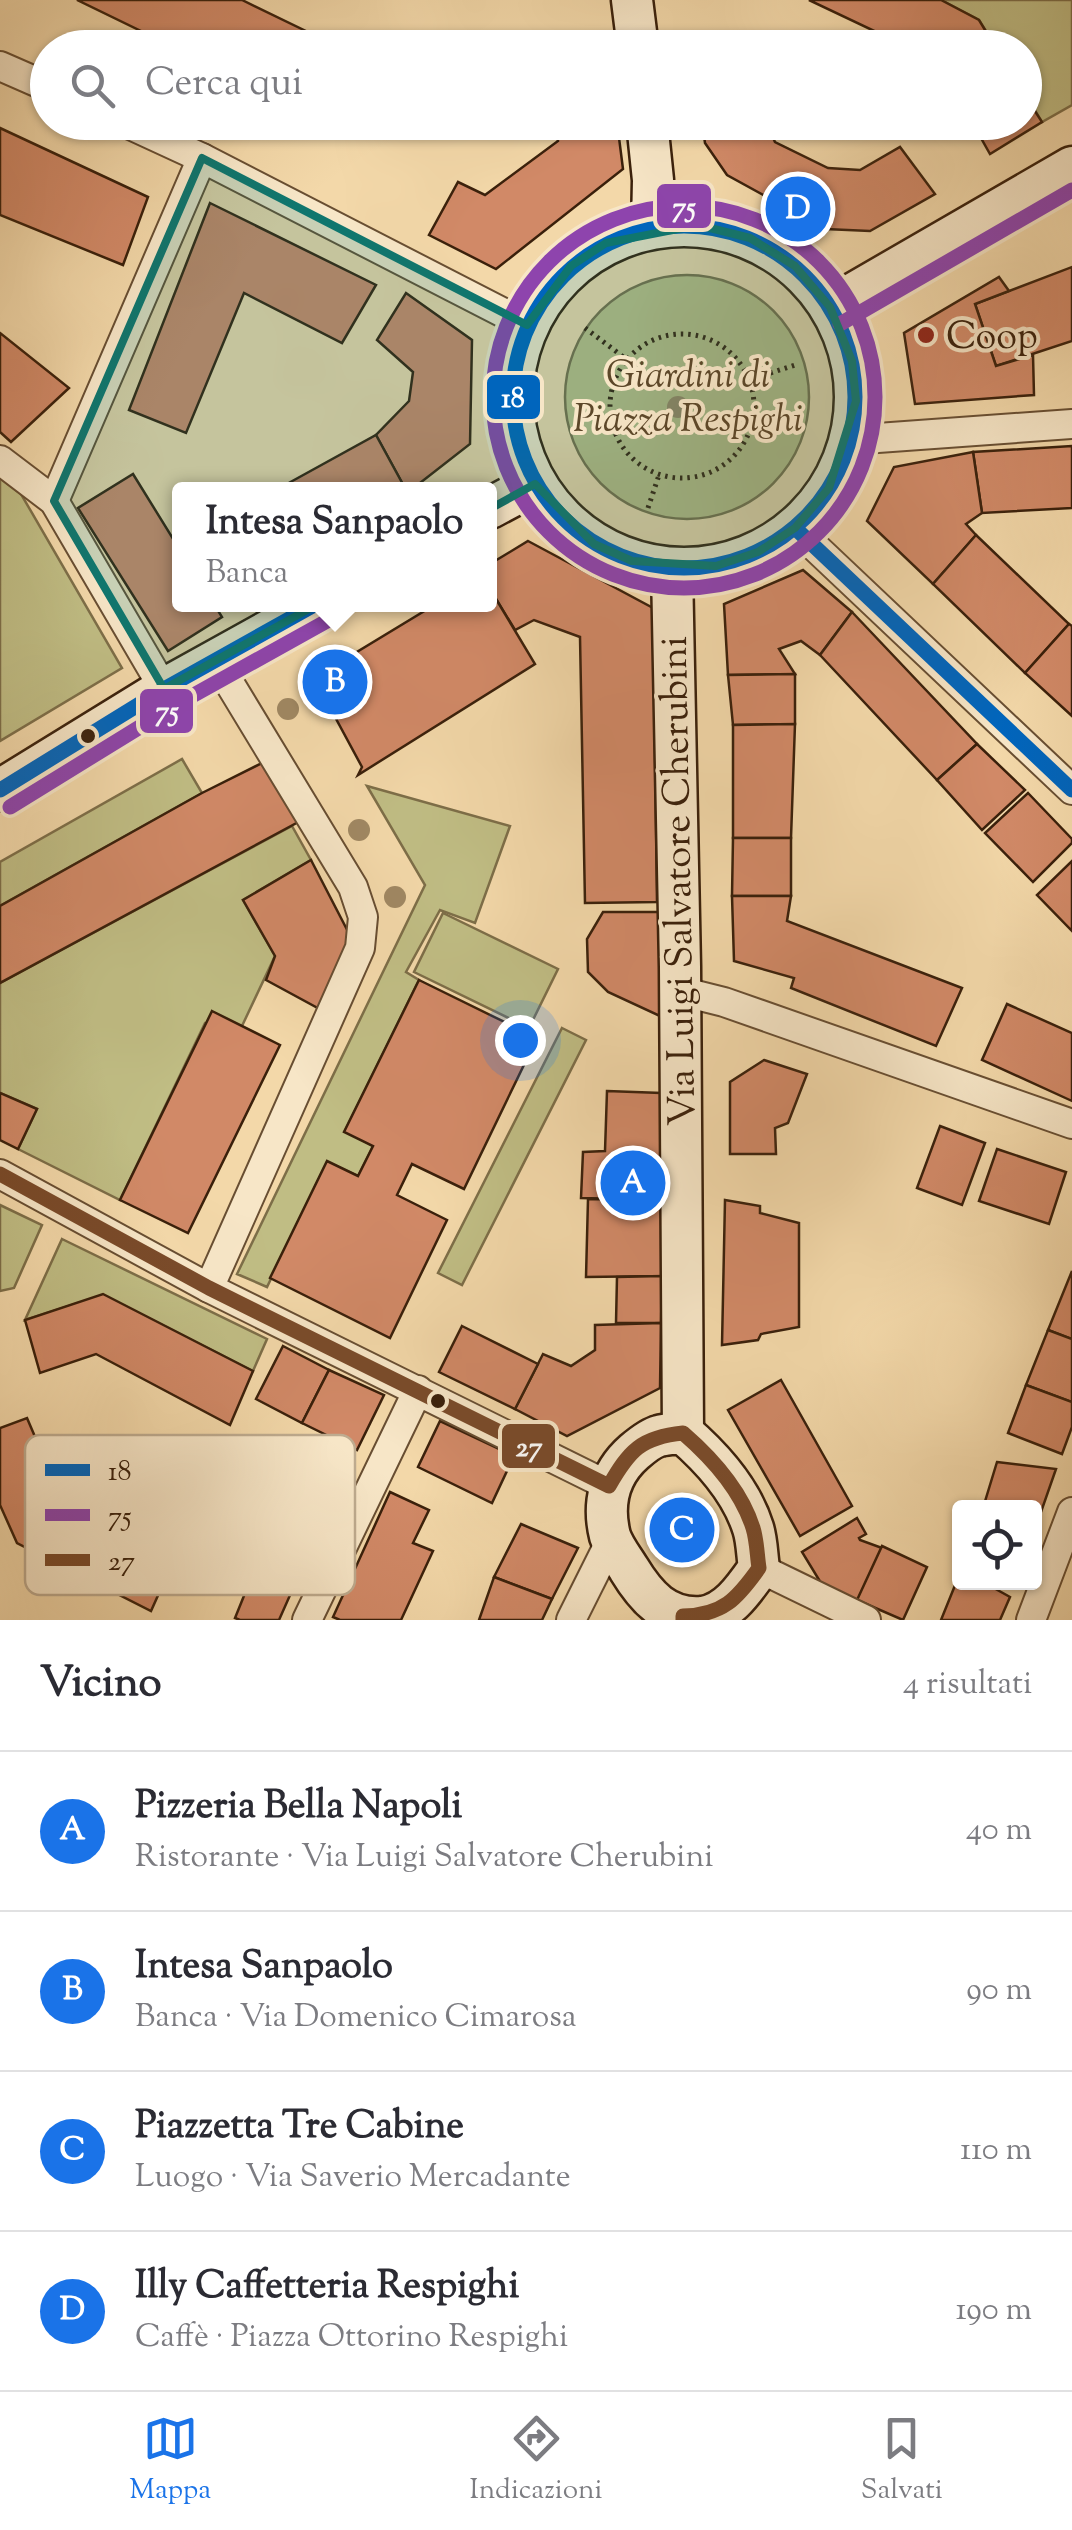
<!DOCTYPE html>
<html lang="it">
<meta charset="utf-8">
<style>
body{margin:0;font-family:"Sorts Mill Goudy",serif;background:#f2f2f3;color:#2b2b33}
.controls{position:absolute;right:30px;bottom:30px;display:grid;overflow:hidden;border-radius:10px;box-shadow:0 2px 8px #0004}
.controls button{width:90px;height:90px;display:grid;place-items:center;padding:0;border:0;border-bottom:2px solid #e1e1e2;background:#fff;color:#2b2b33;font:50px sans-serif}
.you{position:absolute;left:520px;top:1040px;width:35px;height:35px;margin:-25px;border:8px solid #fff;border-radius:50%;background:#1a73e8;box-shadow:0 0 0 15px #1a73e833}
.badge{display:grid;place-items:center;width:65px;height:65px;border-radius:50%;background:#1a73e8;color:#fff;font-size:32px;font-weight:700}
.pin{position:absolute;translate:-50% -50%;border:5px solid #fff;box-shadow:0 2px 10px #0006}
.popup{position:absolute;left:172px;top:482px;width:325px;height:130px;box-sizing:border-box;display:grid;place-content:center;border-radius:10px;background:#fff;filter:drop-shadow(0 2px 8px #0005);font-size:32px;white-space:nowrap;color:#7c7c81}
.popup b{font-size:38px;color:#2b2b33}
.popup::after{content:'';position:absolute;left:50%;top:100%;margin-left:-20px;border:20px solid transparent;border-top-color:#fff}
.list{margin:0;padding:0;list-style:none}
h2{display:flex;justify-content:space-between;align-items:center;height:130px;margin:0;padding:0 40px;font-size:42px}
h2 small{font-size:32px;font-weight:400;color:#7c7c81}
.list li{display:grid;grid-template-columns:65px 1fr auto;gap:30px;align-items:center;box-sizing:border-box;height:160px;padding:0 40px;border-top:2px solid #e1e1e2}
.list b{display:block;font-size:38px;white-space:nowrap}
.list p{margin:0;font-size:32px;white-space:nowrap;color:#7c7c81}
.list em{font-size:32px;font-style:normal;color:#7c7c81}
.icon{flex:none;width:55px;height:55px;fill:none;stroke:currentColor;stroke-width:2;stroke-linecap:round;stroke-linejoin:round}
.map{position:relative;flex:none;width:1072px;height:1620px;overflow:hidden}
.search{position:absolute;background:#fff;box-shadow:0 2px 8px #0004;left:30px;right:30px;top:30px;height:110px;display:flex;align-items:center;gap:25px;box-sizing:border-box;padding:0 35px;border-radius:55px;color:#7c7c81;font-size:38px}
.sheet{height:770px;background:#fff}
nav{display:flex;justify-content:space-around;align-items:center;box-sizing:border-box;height:140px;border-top:2px solid #e1e1e2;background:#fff;font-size:28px;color:#7c7c81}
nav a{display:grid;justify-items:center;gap:5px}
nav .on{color:#1a73e8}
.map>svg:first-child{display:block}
.green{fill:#c0bd84;stroke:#7d6e48;stroke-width:2.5}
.building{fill:#d18967;stroke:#3a200b;stroke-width:2.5}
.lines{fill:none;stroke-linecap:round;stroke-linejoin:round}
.street-casing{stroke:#684e32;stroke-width:32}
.secondary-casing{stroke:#3a200b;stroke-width:45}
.path{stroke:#3a200b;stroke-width:5;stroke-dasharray:2.5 5;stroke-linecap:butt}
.street{stroke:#f7e6c7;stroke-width:28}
.secondary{stroke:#f7e6c7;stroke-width:40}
.bus-1-casing{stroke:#f7e6c7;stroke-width:22}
.bus-2-casing{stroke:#f7e6c7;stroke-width:22}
.bus-3-casing{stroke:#f7e6c7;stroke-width:22}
.bus-1{stroke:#0065bd;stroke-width:15}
.bus-2{stroke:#8e44ad;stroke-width:15}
.bus-3{stroke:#7a4b2a;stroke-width:15}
.tree{fill:#a08863}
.marked{fill:#0f766e;fill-opacity:0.2;stroke:#0f766e;stroke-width:8;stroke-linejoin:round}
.poi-dot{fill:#8f2418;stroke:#f7e6c7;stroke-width:4}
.bus-dot{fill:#3a200b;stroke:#f7e6c7;stroke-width:4}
.labels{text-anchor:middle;stroke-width:8;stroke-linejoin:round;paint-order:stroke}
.poi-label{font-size:38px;fill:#3a200b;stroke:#f7e6c7;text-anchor:start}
.park-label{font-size:38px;font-style:italic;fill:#5c4729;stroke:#f7e6c7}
.street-label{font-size:38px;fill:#3a200b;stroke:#f7e6c7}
.key{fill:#f7e6c7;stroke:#beab8f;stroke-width:2.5}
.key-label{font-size:28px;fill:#3a200b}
.line-badge{stroke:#f7e6c7;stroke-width:4}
.badge-label{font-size:28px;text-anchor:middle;font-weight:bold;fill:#fff}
</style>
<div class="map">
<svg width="1072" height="1620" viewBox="0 0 1072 1620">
<rect width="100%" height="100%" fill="#f3d8a9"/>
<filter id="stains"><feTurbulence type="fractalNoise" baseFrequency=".002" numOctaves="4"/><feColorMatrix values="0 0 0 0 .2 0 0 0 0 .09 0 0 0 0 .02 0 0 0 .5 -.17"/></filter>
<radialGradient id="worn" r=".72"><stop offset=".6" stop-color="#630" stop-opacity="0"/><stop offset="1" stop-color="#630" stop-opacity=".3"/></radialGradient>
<!-- green -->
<g class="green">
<path d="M941 0H1072V105L1042 122 1025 94 1024 48 996 47 979 20Z"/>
<circle cx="687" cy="397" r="122"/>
<path d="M0 478 21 494 122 668 0 741Z"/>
<path d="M182 759 202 793 0 906V862Z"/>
<path d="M367 786 510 826 475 923 440 910 406 972 419 980 345 1131 373 1146 358 1176 327 1162 267 1287 237 1274 425 885Z"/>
<path d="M292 826 311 860 243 900 275 956 242 1026 205 1023 120 1200 18 1149 37 1109 0 1093V983Z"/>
<path d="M443 913 558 969 529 1028 414 972Z"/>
<path d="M562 1028 586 1040 462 1285 438 1273Z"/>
<path d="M0 1205 42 1225 14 1288 0 1291Z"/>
<path d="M62 1239 267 1339 253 1371 103 1295 25 1320Z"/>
</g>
<!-- building -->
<g class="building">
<path d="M77 0H242L341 48H176Z"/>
<path d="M809 0H941L979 20 996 48H910Z"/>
<path d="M1024 94 1042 122 990 154 972 122H1024Z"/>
<path d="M555 122H617L623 169 496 269 429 235 458 182 485 195 558 141Z"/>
<path d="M702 122H766L775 142 828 168 860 170 900 147 935 194 870 231 825 229 727 175 705 143Z"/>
<path d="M0 128 148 197 123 265 0 215Z"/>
<path d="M210 203 376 285 342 343 244 293 186 433 129 410Z"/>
<path d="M1072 267V341L996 366 975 304Z"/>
<path d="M999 277 1009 291 975 304 996 366 1033 355 1034 395 915 404 904 333Z"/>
<path d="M406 293 472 340 470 444 411 490H406L376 435 409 401 413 372 377 340Z"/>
<path d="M0 333 69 388 11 442 0 432Z"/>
<path d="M376 435 406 490H276Z"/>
<path d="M1072 446V508L982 513 973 452Z"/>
<path d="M973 452 982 513 966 524 976 535 933 584 867 521 894 467Z"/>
<path d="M133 474 180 550V604H214L222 617 168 651 78 508Z"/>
<path d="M976 535 1069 624 1025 673 933 584Z"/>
<path d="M528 541 653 608 657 902 585 903 580 637 534 620 515 630 490 589V564Z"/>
<path d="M803 570 852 612 820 655 801 641 779 649 795 674 728 675 724 604Z"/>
<path d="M490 589 535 664 358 775 362 767 314 678 436 604H490Z"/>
<path d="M852 612 977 744 937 780 820 655Z"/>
<path d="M1069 624 1072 626V716L1025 673Z"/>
<path d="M795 674V724L733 725 728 675Z"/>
<path d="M795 724 791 838H733V725Z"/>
<path d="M977 744 1025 790 982 830 937 780Z"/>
<path d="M268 760 302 820 0 983V906L202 793Z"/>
<path d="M1028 793 1072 839V843L1033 882 985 833Z"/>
<path d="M733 838H791V896H732Z"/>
<path d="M311 860 357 949 327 1013 266 980 275 956 243 900Z"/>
<path d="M1072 861V931L1037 895Z"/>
<path d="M732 896H791L787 921 962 988 936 1046 791 988 794 978 734 961Z"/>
<path d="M603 912H661L662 1017 608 992 588 972 587 939Z"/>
<path d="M419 980 537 1038 464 1189 412 1164 397 1195 447 1220 390 1338 270 1278 327 1161 358 1176 373 1146 344 1132Z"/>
<path d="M1007 1004 1072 1033V1101L982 1060Z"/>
<path d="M212 1011 280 1045 188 1233 120 1200Z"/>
<path d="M764 1060 807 1074 788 1123 775 1128 776 1154H730V1082Z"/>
<path d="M607 1091 661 1093 662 1200 581 1198 583 1152 605 1151Z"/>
<path d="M0 1093 37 1109 18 1149 0 1140Z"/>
<path d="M940 1126 985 1143 962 1205 917 1188Z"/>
<path d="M997 1149 1066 1172 1049 1224 979 1201Z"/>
<path d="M588 1199 662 1200V1276L586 1277Z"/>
<path d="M725 1200 760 1206V1213L799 1223V1327L761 1334 758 1340 722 1345Z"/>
<path d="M1072 1271V1339L1048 1330Z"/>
<path d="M662 1276 661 1323H616L617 1277Z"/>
<path d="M103 1294 253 1371 230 1425 96 1354 40 1373 25 1320Z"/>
<path d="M661 1323 660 1388 567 1436 515 1409 543 1354 571 1366 595 1350V1325Z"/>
<path d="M462 1326 538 1364 515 1409 439 1372Z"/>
<path d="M1048 1330 1072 1339V1402L1026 1385Z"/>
<path d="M283 1346 329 1370 302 1423 256 1399Z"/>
<path d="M329 1370 384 1395 357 1450 302 1423Z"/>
<path d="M781 1380 852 1506 800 1536 728 1410Z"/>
<path d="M1026 1385 1072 1402V1427L1062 1454 1008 1433Z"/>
<path d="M27 1418 59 1493 177 1553 151 1611 17 1543 0 1505V1428Z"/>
<path d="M440 1421 514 1456 492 1503 418 1467Z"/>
<path d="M311 1445 350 1463 331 1505 291 1487Z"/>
<path d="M997 1462 1056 1469 1034 1532V1508H983Z"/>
<path d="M274 1479 331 1505 315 1542 257 1516Z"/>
<path d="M390 1492 429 1510 413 1543 433 1551 401 1620H340L333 1617Z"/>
<path d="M857 1518 866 1534 859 1538 860 1540 882 1548 855 1606 824 1588 802 1552Z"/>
<path d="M521 1524 578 1548 552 1599 494 1577Z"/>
<path d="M276 1525 315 1542 295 1586 256 1568Z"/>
<path d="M882 1546 927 1567 903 1620 857 1600Z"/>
<path d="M960 1573V1582H983L1010 1597 1000 1620H941Z"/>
<path d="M252 1576 291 1593 279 1620H240L235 1618Z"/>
<path d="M494 1577 552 1599 542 1620H479Z"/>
</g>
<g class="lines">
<defs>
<g id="street">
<path d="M0 66 48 87"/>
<path d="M124 122 202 158 527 325"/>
<path d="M850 440 1072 424"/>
<path d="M0 460 54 501 164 689"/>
<path d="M54 501 202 158"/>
<path d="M795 528 1072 790"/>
<path d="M680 991 724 1002 1072 1124"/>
<path d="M0 1174 209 1288 609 1486"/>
<path d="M209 1288 360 948 363 917 353 887 216 661"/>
<path d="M759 1568 866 1620"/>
<path d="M307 1620 418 1390"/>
<path d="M571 1620 611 1540"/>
<path d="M1031 1620 1072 1512"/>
</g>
<g id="secondary">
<path d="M632 0 638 48"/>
<path d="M647 122 653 180 652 228"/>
<circle cx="684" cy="397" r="171"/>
<path d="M830 307 1072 167"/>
<path d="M490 508 535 484"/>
<path d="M672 569 680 967 683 1433"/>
<path d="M0 790 164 689 317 604"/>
<path d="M683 1433C712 1458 741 1490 753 1528 757 1540 757 1555 759 1568 745 1588 728 1614 702 1617 666 1620 646 1597 629 1569 623 1559 614 1548 610 1536 602 1504 609 1474 634 1452 641 1446 651 1438 659 1436 666 1434 675 1434 683 1433Z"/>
</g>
</defs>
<!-- street casing -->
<use href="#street" class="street-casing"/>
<!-- secondary casing -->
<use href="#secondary" class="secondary-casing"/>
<!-- path -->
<g class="path">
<path d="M585 328 626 359"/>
<circle cx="682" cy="406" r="72"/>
<path d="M749 380 798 364"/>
<path d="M648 508 659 475"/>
</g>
<!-- street -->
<use href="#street" class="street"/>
<!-- secondary -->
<use href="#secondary" class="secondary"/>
<defs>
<g id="bus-1">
<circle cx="684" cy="397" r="171"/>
<path d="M795 528 1072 790"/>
<path d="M0 790 164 689 316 604"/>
</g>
<g id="bus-2">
<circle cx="684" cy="397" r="191"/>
<path d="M840 324 1072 190"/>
<path d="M10 807 174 706 327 621"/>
</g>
<path id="bus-3" d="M0 1174 209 1288 609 1486C629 1451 641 1437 683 1433 713 1459 741 1490 753 1528 757 1541 757 1555 759 1568 737 1599 723 1615 683 1616V1620"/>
</defs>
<!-- bus-1 casing -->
<use href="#bus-1" class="bus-1-casing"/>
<!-- bus-2 casing -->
<use href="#bus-2" class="bus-2-casing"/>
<!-- bus-3 casing -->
<use href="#bus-3" class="bus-3-casing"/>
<!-- bus-1 -->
<use href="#bus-1" class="bus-1"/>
<!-- bus-2 -->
<use href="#bus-2" class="bus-2"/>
<!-- bus-3 -->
<use href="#bus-3" class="bus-3"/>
</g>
<!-- trees -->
<g class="tree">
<circle cx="678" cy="407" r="11"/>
<circle cx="288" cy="709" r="11"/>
<circle cx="359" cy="830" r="11"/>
<circle cx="395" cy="897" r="11"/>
<circle cx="680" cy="1538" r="11"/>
</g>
<!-- marked area -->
<path class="marked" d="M202 158 527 325 571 266 606 243 698 225 750 238 795 266 830 307 852 361 856 401 829 488 795 528 758 552 716 566 632 561 594 544 535 484 164 689 54 501Z"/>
<!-- markers -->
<circle class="poi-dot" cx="926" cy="335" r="10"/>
<g class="bus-dot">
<circle cx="88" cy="736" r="9"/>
<circle cx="438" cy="1401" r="9"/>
</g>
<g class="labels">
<!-- poi labels -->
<g class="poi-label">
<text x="946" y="348">Coop</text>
</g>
<!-- park labels -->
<g class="park-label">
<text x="688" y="387">Giardini di<tspan x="688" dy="44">Piazza Respighi</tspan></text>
</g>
<!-- street labels -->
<g class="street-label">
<text transform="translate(677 881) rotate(-91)" y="13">Via Luigi Salvatore Cherubini</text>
</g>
</g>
<!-- legend -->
<rect x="25" y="1435" width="330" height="160" rx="15" class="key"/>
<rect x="45" y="1464" width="45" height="12" fill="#0065bd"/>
<rect x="45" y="1509" width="45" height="12" fill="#8e44ad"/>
<rect x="45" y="1554" width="45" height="12" fill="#7a4b2a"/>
<g class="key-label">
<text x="108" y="1480">18</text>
<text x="108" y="1525">75</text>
<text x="108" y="1570">27</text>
</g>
<g class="line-badge">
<rect x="655" y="182" width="58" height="48" rx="10" fill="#8e44ad"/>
<rect x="485" y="373" width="57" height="48" rx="10" fill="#0065bd"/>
<rect x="138" y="687" width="57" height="48" rx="10" fill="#8e44ad"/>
<rect x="500" y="1422" width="57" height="48" rx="10" fill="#7a4b2a"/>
</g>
<g class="badge-label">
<text x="684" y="216">75</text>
<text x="513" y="407">18</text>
<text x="167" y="720">75</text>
<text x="529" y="1456">27</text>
</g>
<rect width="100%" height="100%" filter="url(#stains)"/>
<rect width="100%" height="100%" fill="url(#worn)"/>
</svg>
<div class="controls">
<button><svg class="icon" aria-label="locate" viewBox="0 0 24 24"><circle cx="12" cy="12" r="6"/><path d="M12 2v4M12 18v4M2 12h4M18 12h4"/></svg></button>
</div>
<div class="you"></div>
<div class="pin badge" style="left:633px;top:1183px">A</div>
<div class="pin badge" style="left:335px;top:682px">B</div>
<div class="popup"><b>Intesa Sanpaolo</b>Banca</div>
<div class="pin badge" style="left:682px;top:1530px">C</div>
<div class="pin badge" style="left:798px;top:209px">D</div>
<div class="search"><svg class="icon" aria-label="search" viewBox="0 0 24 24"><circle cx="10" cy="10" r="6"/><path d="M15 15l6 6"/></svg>Cerca qui</div>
</div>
<section class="sheet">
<h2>Vicino<small>4 risultati</small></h2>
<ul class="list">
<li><span class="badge">A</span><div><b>Pizzeria Bella Napoli</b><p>Ristorante · Via Luigi Salvatore Cherubini</p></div><em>40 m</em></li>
<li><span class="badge">B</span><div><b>Intesa Sanpaolo</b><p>Banca · Via Domenico Cimarosa</p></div><em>90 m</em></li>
<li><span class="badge">C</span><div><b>Piazzetta Tre Cabine</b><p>Luogo · Via Saverio Mercadante</p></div><em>110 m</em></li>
<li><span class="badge">D</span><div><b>Illy Caffetteria Respighi</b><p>Caffè · Piazza Ottorino Respighi</p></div><em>190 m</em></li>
</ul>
</section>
<nav>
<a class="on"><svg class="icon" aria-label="map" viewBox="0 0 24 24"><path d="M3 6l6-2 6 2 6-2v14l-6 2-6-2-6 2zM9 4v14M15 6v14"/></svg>Mappa</a>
<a><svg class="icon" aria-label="directions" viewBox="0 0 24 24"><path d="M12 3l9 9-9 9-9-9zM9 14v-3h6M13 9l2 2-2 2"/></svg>Indicazioni</a>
<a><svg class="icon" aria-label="saved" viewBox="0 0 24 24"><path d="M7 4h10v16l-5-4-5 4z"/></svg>Salvati</a>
</nav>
